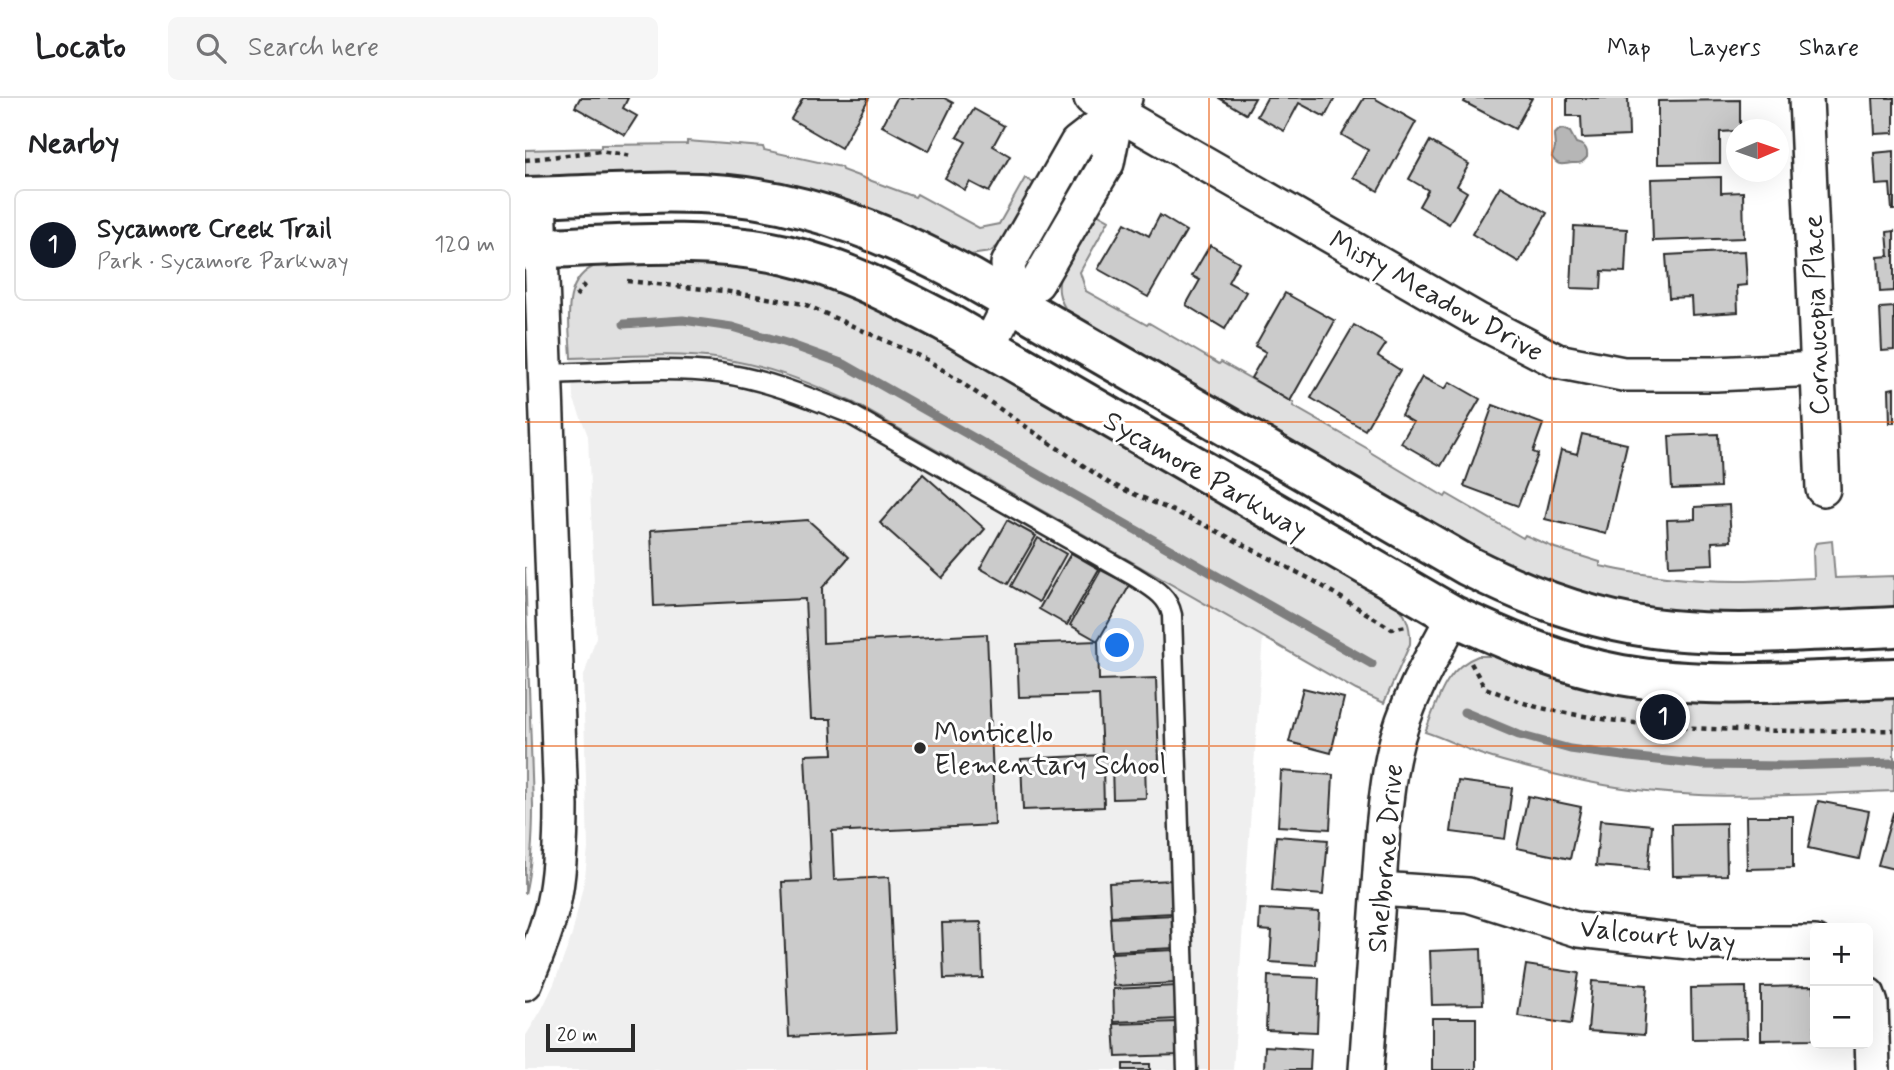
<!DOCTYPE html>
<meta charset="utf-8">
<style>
body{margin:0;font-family:Mynerve,sans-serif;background:#f6f6f6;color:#202124}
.controls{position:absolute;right:21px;bottom:21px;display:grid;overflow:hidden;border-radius:10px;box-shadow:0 7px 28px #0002}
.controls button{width:63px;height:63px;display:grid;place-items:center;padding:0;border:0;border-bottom:2px solid #e0e0e0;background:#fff;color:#202124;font:35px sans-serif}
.compass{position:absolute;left:1201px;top:21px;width:63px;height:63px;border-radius:50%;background:#fff;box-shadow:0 7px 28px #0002;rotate:88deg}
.scale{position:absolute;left:21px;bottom:18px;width:89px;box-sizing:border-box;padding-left:7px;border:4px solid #2b2b2b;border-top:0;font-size:19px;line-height:24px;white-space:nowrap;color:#2b2b2b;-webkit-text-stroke:5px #fff;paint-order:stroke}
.you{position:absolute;left:593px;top:548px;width:24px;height:24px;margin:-18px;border:5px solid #fff;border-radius:50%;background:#1a73e8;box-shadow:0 0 0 10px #1a73e833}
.badge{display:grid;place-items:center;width:46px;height:46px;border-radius:50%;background:#111827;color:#fff;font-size:23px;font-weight:700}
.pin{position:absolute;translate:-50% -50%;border:4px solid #fff;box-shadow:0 2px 7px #0006}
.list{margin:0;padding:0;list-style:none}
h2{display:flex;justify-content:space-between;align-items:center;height:91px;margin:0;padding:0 28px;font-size:30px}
h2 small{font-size:23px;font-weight:400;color:#757577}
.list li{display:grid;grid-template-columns:46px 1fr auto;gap:21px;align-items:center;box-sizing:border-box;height:112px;margin:0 14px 14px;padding:0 14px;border:2px solid #e0e0e0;border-radius:10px}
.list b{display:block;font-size:26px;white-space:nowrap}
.list p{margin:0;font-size:23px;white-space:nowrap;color:#757577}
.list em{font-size:23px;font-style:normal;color:#757577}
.icon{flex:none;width:38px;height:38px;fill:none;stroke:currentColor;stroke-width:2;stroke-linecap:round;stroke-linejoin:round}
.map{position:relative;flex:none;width:1369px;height:972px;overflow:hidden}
header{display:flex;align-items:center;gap:42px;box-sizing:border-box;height:98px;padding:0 35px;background:#fff;border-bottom:2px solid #e0e0e0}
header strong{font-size:33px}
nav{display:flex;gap:38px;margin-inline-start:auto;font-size:24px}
.search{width:490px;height:63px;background:#f6f6f6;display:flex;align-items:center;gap:18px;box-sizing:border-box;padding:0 24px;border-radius:10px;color:#757577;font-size:26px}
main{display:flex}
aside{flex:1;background:#fff}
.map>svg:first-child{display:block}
.built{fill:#efefef}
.green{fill:#e0e0e0;stroke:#868686;stroke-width:2}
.water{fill:#b6b6b6;stroke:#7e7e7e;stroke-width:2}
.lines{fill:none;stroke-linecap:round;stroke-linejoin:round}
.stream{stroke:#7e7e7e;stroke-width:9}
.building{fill:#cbcbcb;stroke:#2b2b2b;stroke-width:2}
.service-casing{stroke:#2b2b2b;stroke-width:23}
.minor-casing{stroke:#2b2b2b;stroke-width:38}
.secondary-casing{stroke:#2b2b2b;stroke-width:44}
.path{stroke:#2b2b2b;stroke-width:4.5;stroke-dasharray:5 5;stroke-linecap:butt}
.service{stroke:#fff;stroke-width:18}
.minor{stroke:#fff;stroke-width:33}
.secondary{stroke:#fff;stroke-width:38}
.grid{fill:none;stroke:#e8590c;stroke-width:2;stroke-opacity:0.55}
.poi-dot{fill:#2b2b2b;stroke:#fff;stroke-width:2.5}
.labels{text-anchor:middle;stroke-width:6;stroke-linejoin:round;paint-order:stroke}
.street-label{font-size:28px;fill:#2b2b2b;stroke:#fff}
.poi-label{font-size:28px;fill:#2b2b2b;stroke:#fff;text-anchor:start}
</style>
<header>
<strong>Locato</strong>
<div class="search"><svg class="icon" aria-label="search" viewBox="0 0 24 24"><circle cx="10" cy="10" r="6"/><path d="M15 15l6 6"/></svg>Search here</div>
<nav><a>Map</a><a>Layers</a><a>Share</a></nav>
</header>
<main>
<aside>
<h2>Nearby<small></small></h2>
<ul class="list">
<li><span class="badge">1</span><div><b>Sycamore Creek Trail</b><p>Park · Sycamore Parkway</p></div><em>120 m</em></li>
</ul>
</aside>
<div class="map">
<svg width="1369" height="972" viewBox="0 0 1369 972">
<rect width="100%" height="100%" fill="#fff"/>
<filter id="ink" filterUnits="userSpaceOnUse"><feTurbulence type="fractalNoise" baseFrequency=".0143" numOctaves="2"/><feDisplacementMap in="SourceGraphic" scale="14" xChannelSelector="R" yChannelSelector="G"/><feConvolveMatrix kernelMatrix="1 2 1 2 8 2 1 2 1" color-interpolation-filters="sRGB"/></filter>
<g filter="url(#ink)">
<!-- built -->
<path class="built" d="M150 258 196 261 242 270 285 285 329 305 738 538 708 972H0V939L17 911 29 886 47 837 60 779 63 750 58 581 71 539 63 338 48 299 46 260Z"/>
<!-- green -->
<g class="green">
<path d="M162 43 238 49 239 52 316 69 317 72 390 99 392 96 454 130 474 126 500 80 512 87 479 143 465 154 445 157 438 156 399 133 363 118 311 100 254 86 0 81V52L76 50V47L162 46Z"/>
<path d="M570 114 584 122 555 174 561 193 622 227 624 225 694 266 696 264 769 305 768 308 845 352V354L920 399 922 396 998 440 1000 437 1030 450 1075 464V468C1120 478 1166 483 1212 483 1238 483 1263 481 1289 480L1288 453 1291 445 1307 443 1310 480 1369 478V511C1267 514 1160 527 1061 498 1023 487 988 469 953 452L544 216C533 201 531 189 537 172Z"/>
<path d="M133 164C153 164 173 164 193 165 246 168 299 187 349 205L868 503C881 515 886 528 885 546L859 605 831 592 329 305C286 285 244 268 197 261 148 254 96 259 46 260 45 229 34 180 73 167 89 162 115 164 133 164Z"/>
<path d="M0 469 8 708C8 738 7 767 0 796Z"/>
<path d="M953 558H965L976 560 1034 581 1369 598V693C1268 697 1164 705 1064 684 1028 676 990 668 955 656 936 649 919 640 900 634 913 603 919 571 953 558Z"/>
</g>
<!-- water -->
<path class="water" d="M1038 31 1045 34 1051 45C1059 47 1063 50 1062 59 1056 66 1055 65 1047 65 1037 66 1033 69 1027 59L1030 50 1029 37 1034 32Z"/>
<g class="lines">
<!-- stream -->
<g class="stream">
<path d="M99 226 158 222 207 229 261 245 319 266 847 566"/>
<path d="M939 614 994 637 1045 651 1105 659 1178 667 1260 668 1369 665"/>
</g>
</g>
<!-- building -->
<g class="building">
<path d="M55 0H103L98 10 112 18 100 37 50 9Z"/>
<path d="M278 0H344L316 50 266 21Z"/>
<path d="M372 0H419L428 5 404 53 357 28Z"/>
<path d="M694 0H730L721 16Z"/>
<path d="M742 0H810L800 19 774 5 759 33 732 18Z"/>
<path d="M839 0H849L891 24 853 93 828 79 843 52 817 37Z"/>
<path d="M941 0H1007L990 31 939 4Z"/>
<path d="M1042 0H1103L1104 38 1057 40 1056 18H1042Z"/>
<path d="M1348 0H1369V35L1350 36Z"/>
<path d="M1215 2V32H1212V33L1195 34V65L1133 66V3Z"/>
<path d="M449 11 479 28 468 48 485 58 464 94 445 84 440 92 420 80 441 44 432 39Z"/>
<path d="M905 43 944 66 932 88 942 94 924 126 894 108 903 92 884 81Z"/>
<path d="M1369 53V112H1367L1365 86 1351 87 1349 55Z"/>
<path d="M1196 79V95L1218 94 1219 140 1128 143 1126 81Z"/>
<path d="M975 88 1022 115 994 164 947 136Z"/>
<path d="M635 117 661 133 623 199 573 171 600 125 624 138Z"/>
<path d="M1049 128 1102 131 1100 174 1077 173 1076 191 1046 190Z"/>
<path d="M1369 133V193L1355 194 1353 159 1364 158 1362 134Z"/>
<path d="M685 147 714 164 703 184 721 194 700 231 661 207 675 182 667 178Z"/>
<path d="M1220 153 1222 187 1212 188 1213 214 1167 217 1166 199 1144 200 1141 157Z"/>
<path d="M760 195 810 223 765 303 726 280 741 254 730 248Z"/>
<path d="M1369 209V252L1357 253 1355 210Z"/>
<path d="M829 227 861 246 853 258 875 272 840 332 786 300Z"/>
<path d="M897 279 920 291 925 284 955 301 916 368 876 345 888 324 876 317Z"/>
<path d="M1369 290V325H1365L1364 291Z"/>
<path d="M968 307 1018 326 1008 354 1013 356 993 408 939 388Z"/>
<path d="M1057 336 1102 346 1081 436 1020 421 1036 352 1052 356Z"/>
<path d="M1193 336 1195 389 1147 391 1144 338Z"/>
<path d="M398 376 460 431 417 480 355 425Z"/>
<path d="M1204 407 1206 443 1187 444 1188 466 1144 468 1142 422 1170 421V409Z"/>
<path d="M283 422 324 459 297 490 298 545 462 536 470 727 325 734V732L307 733 309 782 364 779 371 934 264 939 257 784 286 783 280 657 308 656 306 621H286L280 501 129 508 126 432Z"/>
<path d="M482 422 511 438 483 486 455 470Z"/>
<path d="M513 440 541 456 514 504 486 488Z"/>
<path d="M546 455 574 471 542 527 514 511Z"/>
<path d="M576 472 605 487 573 543 545 527Z"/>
<path d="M573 543 574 582 631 580 634 664H620L621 700 588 701 587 668H578L579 709 498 712 496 661 577 657 574 597 494 599 492 546Z"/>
<path d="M778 590 819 600 806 655 764 644Z"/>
<path d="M756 673 808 677 805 731 753 728Z"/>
<path d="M933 683 987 690 980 741 926 734Z"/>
<path d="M1003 698 1056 709 1045 761 992 750Z"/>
<path d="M1293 703 1344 713 1334 761 1283 750Z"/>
<path d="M1368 715 1369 716V771L1353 767Z"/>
<path d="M1221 718H1268V770L1222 771Z"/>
<path d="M1075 722 1127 727 1123 772 1071 768Z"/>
<path d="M1201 725 1202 777 1148 778 1147 726Z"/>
<path d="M751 738 803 742 798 797 747 793Z"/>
<path d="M648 782 649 815 586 818 584 785Z"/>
<path d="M735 811 794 814 791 867 745 864 747 833 734 832Z"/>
<path d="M649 817 651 850 587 853 585 820Z"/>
<path d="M456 824 458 880 419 881 417 825Z"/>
<path d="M956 851 958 906 907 907 905 853Z"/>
<path d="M650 852 652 885 588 888 586 855Z"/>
<path d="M1001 867 1054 875 1046 926 993 918Z"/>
<path d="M743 878 794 880 792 934 741 932Z"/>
<path d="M1067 883 1122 887 1119 937 1063 933Z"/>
<path d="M652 888 653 921 589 924 588 891Z"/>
<path d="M1289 888 1290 941 1236 942V889Z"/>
<path d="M1221 889 1222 940 1167 941 1166 890Z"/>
<rect x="907" y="920" width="44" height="52"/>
<path d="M653 924 655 957 591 959 589 926Z"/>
<path d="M740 948 786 951 785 972H739Z"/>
<rect x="598" y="966" width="27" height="6"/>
</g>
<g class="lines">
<defs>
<path id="service" d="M21 276C78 275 137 268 194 275 239 281 281 298 323 315L609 478C626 489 643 497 647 517L662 972"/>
<g id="minor">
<path d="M566 0 954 223 1032 263 1098 276H1190L1292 271"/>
<path d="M1281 0 1298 391"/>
<path d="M486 204 483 166 552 45 592 14"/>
<path d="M463 250 486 204 512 185 582 65 592 14 600 0"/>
<path d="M854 791 943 797 1054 832 1173 845H1290"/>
<path d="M0 885C11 860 21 834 28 807 35 775 36 741 36 708L14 99"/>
<path d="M1343 897 1346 906 1348 972"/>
<path d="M841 972 858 730C861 704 863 679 869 654 879 607 906 560 929 518"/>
</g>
<g id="secondary">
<path d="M0 99C68 98 136 91 203 97 290 105 369 139 445 180L943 468C1006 500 1073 525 1145 532 1218 539 1295 532 1369 529"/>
<path d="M0 151C87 148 175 138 261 157 317 170 368 197 419 223L929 518C983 543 1037 566 1096 577 1184 592 1279 583 1369 580"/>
</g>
</defs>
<!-- service casing -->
<use href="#service" class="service-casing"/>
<!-- minor casing -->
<use href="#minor" class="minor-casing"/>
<!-- secondary casing -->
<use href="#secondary" class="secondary-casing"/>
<!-- path -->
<g class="path">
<path d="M0 62 75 53 107 58"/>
<path d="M102 183 199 193 279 206 403 262 584 385 678 426 789 483 867 531 881 528"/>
<path d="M51 198 62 183"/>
<path d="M946 565 960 590C980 597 1000 607 1021 611 1135 635 1253 634 1369 632"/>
</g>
<!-- service -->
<use href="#service" class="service"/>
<!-- minor -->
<use href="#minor" class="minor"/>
<!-- secondary -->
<use href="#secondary" class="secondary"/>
</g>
</g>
<!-- grid -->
<path class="grid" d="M342 0V972M684 0V972M1027 0V972M0 324H1369M0 648H1369"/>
<!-- markers -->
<circle class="poi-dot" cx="395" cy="650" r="7"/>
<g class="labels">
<!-- street labels -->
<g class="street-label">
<text transform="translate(912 197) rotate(29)" y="10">Misty Meadow Drive</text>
<text transform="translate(1290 217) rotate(-92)" y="10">Cornucopia Place</text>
<text transform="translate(681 376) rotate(30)" y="10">Sycamore Parkway</text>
<text transform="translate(859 760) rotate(-85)" y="10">Shelborne Drive</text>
<text transform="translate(1133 836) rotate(6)" y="10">Valcourt Way</text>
</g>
<!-- poi labels -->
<g class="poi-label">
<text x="409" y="644">Monticello<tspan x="409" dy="32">Elementary School</tspan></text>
</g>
</g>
</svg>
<div class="controls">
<button>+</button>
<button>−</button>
</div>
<svg class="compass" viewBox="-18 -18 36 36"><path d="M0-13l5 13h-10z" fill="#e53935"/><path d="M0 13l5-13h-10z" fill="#757577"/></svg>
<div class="scale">20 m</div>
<div class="you"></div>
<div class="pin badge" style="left:1138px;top:619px">1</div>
</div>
</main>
